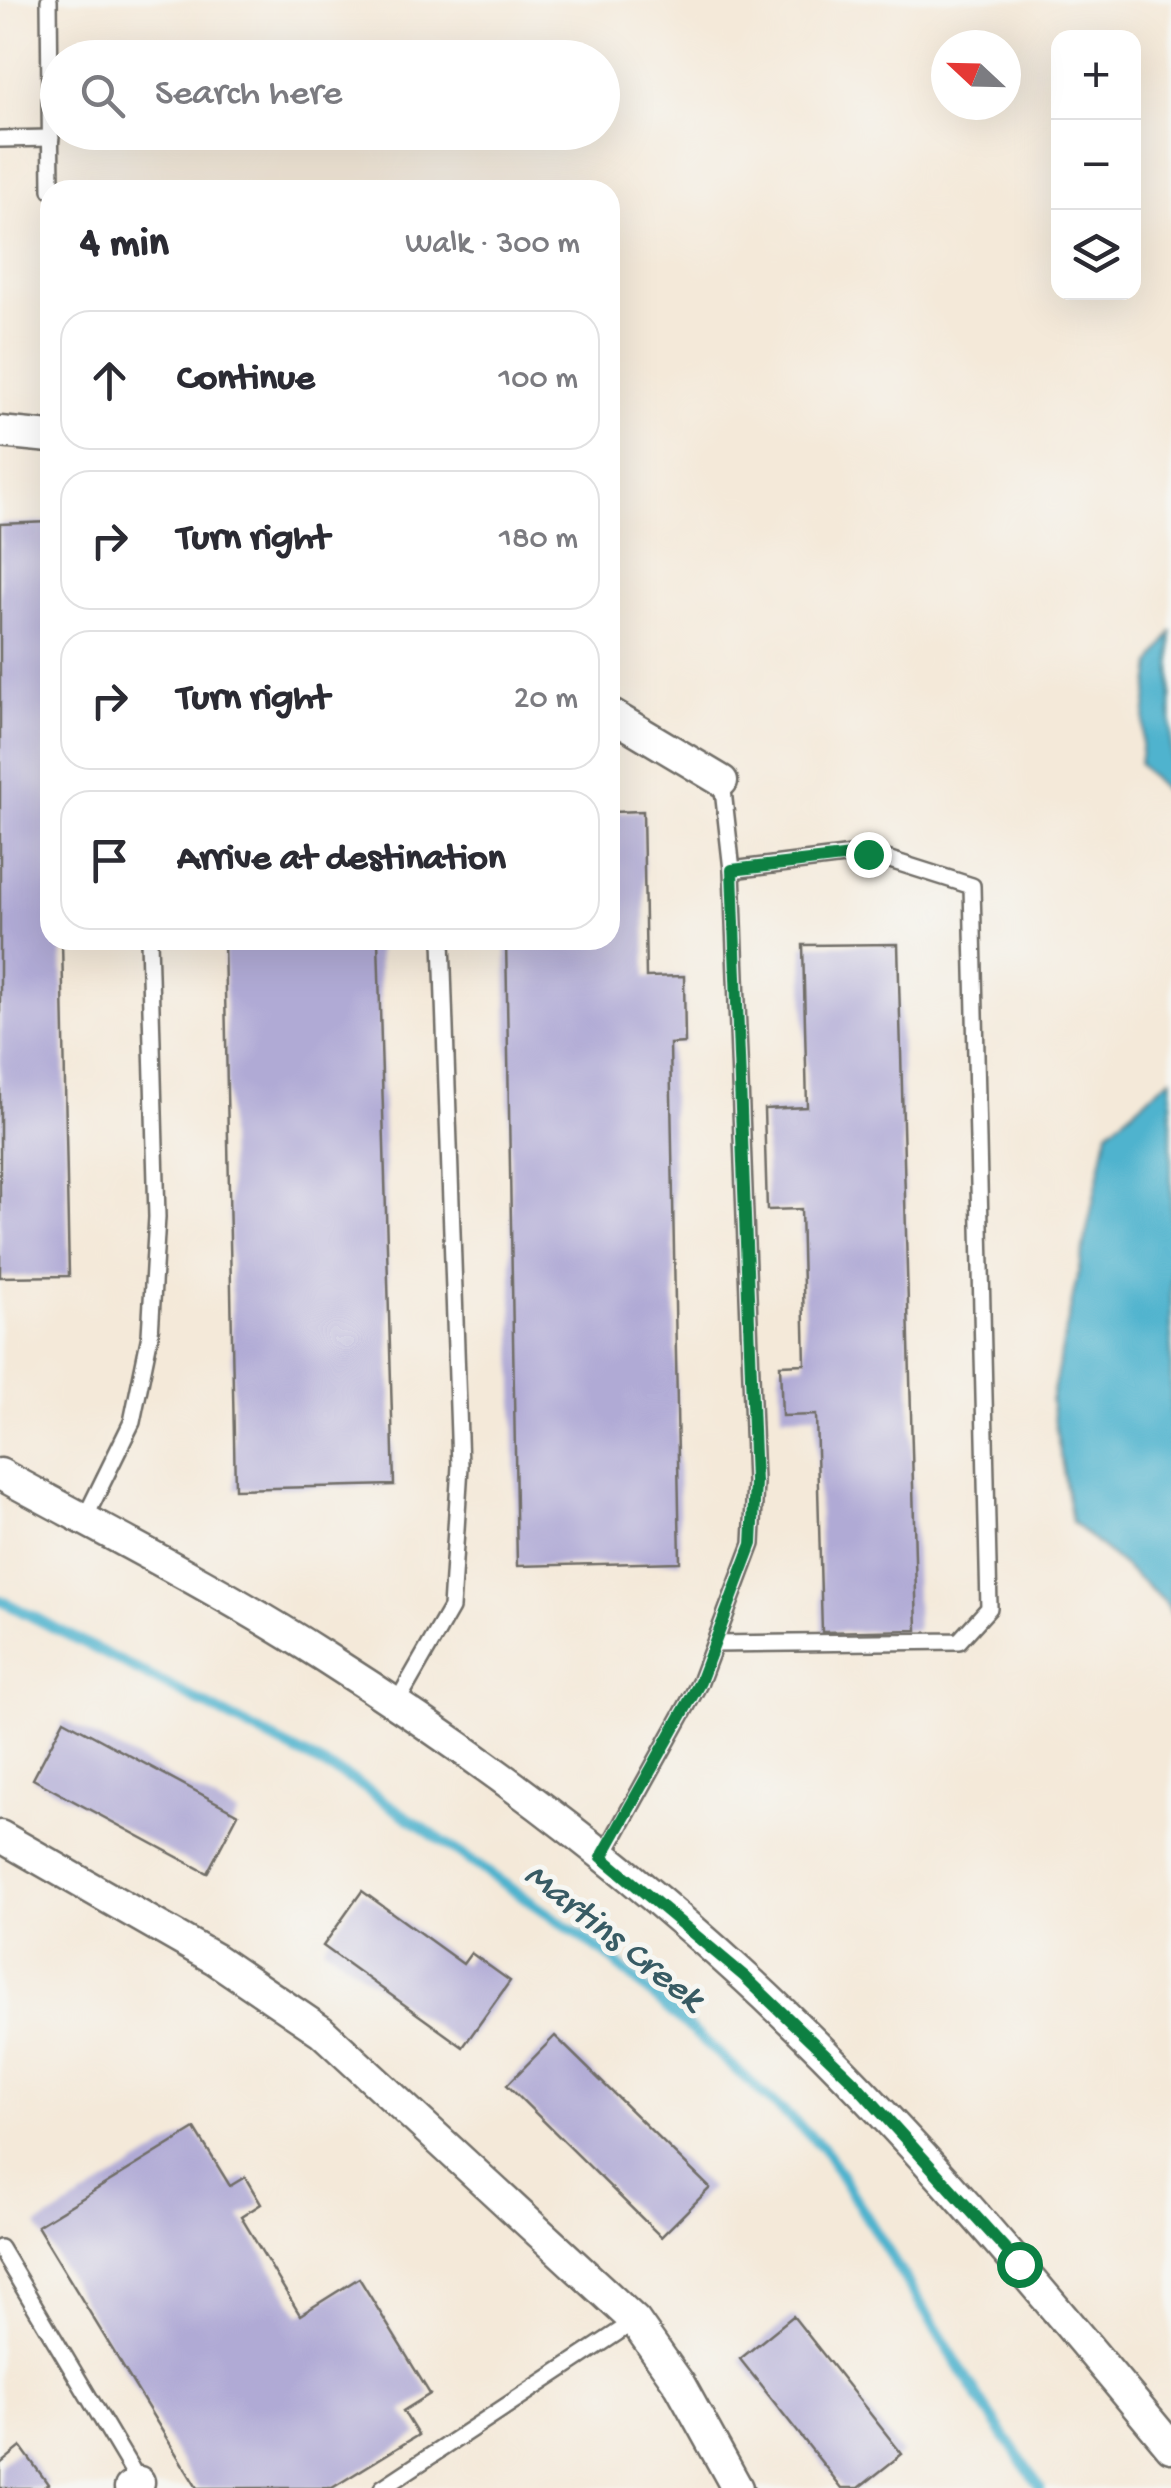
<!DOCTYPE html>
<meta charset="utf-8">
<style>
body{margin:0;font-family:"Gochi Hand",sans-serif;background:#f2f2f3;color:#2b2b33}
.controls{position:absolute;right:30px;top:30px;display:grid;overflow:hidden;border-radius:20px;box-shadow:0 10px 40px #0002}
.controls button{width:90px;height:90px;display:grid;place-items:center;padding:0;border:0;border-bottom:2px solid #e1e1e2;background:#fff;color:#2b2b33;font:50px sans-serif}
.compass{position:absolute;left:931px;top:30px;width:90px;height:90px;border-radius:50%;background:#fff;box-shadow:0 10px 40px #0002;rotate:292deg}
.stop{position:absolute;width:30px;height:30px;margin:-22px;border:8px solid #0b8043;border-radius:50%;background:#fff}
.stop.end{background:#0b8043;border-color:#fff;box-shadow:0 2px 10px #0008}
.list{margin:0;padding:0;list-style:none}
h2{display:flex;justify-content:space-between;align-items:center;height:130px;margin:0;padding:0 40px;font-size:42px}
h2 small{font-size:32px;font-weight:400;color:#7c7c81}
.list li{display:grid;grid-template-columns:65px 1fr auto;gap:30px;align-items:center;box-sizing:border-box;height:140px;margin:0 20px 20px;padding:0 20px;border:2px solid #e1e1e2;border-radius:30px}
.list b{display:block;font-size:38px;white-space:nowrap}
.list em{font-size:32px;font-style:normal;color:#7c7c81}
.icon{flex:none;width:55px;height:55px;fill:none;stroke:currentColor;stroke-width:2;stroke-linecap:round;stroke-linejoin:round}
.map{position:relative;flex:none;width:1171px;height:2488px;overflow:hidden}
.search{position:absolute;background:#fff;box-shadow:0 10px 40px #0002;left:40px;top:40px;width:580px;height:110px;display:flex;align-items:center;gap:25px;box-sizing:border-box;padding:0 35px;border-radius:55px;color:#7c7c81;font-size:38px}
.panel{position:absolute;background:#fff;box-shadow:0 10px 40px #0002;left:40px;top:180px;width:580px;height:770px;border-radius:30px}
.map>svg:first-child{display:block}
.water{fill:#4fb3ce;stroke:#3d6f7c;stroke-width:2.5}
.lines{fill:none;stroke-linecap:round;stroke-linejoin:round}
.stream{stroke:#4fb3ce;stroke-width:11}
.building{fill:#b0aad5}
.service-casing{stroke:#716e68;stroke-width:20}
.minor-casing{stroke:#716e68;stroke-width:35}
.service{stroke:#fff;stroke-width:15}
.minor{stroke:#fff;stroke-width:30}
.route{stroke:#0b8043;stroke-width:12}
.labels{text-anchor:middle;stroke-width:10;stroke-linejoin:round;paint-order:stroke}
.water-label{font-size:38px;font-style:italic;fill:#385b64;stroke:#f6f6f2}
</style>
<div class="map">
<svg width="1171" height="2488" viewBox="0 0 1171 2488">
<rect width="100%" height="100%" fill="#f6f6f2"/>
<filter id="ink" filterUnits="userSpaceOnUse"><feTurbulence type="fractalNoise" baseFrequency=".01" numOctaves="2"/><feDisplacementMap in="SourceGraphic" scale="20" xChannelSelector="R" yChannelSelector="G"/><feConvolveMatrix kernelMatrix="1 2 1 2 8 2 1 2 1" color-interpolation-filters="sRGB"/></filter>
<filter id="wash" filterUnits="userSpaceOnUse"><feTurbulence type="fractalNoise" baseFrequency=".0048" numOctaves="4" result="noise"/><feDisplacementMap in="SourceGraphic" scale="40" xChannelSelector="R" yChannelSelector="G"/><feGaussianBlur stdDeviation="2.25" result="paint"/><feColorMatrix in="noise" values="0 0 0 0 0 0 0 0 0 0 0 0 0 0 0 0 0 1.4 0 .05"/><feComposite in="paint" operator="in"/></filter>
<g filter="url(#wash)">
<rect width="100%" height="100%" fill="#f4e9d9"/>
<!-- water -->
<g class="water">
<path d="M1171 633V798L1139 764 1152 664Z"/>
<path d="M1171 1078V1615L1163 1600 1072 1522 1051 1401 1108 1131Z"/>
</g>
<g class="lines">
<!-- stream -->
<path class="stream" d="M0 1600 356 1782 605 1953 824 2148 980 2400 1040 2488"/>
</g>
<g id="blocks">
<!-- building -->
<g class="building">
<path d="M50 522V940H62L69 1276 0 1277V524Z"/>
<path d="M643 811 646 977 684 976 685 1043 670 1044 680 1562 517 1566 506 940H610V812Z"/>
<path d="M224 940H378L394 1485 235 1489Z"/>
<path d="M898 944 917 1630 822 1632 816 1415 782 1416 780 1365 805 1364 801 1209 767 1210 764 1109 807 1107 803 945Z"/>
<path d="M64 1720 238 1814 207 1873 33 1779Z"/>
<path d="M362 1891 463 1964 471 1953 510 1981 463 2047 323 1946Z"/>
<path d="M555 2036 710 2188 661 2237 507 2085Z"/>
<path d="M195 2129 230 2186 245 2177 261 2204 241 2217 300 2315 359 2278 430 2394 403 2411 418 2435 332 2488H197L37 2226Z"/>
<path d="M793 2316 902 2454 859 2488H842L740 2359Z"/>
<path d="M21 2447 48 2484 42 2488H0V2464Z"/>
</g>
</g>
</g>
<g filter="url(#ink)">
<use href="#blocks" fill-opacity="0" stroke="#716e68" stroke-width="2.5"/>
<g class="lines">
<defs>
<g id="service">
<path d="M49 0 51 190"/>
<path d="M0 139 51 138"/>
<path d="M84 1520 132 1422 150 1335 157 1217 149 940"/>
<path d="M715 1644 959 1641 989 1608 972 886 868 853 732 870"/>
<path d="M396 1704 451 1608 460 1466 442 940"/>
<path d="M603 1857 700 1682 752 1544 755 1482 732 870 722 781"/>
<path d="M0 2248 141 2485"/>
<path d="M382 2488 635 2321"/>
</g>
<g id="minor">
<path d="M0 432 50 437"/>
<path d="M610 714 722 781"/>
<path d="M0 1474C108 1533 219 1589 323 1656 471 1750 617 1859 746 1978 902 2122 1036 2284 1171 2447"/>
<path d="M0 1836 215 1959 321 2031 635 2321 680 2385 737 2488"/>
<path d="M130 2488 139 2482"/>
</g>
</defs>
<!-- service casing -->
<use href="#service" class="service-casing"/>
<!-- minor casing -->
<use href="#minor" class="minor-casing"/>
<!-- service -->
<use href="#service" class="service"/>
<!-- minor -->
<use href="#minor" class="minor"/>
</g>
</g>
<g class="lines" filter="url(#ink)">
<!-- route -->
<path class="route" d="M868 854 732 870 755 1482 752 1544 700 1682 602 1857 744 1976 852 2080 1019 2264"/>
</g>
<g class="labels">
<!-- water labels -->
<g class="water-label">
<text transform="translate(616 1934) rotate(38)" y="13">Martins Creek</text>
</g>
</g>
</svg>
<div class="controls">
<button>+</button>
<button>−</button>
<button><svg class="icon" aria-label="layers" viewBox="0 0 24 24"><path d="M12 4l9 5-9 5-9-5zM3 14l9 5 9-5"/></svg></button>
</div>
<svg class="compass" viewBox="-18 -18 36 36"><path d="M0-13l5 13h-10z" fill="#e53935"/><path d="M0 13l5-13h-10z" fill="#7c7c81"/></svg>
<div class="stop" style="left:1019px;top:2264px"></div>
<div class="stop end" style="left:868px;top:854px"></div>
<div class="search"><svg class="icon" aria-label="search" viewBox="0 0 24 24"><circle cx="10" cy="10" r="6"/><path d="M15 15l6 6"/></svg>Search here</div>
<section class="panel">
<h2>4 min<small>Walk · 300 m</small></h2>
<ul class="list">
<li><svg class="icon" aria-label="ahead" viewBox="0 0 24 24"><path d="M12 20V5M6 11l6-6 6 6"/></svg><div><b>Continue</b></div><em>100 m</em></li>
<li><svg class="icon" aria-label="right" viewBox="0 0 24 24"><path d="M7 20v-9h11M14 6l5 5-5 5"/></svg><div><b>Turn right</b></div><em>180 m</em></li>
<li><svg class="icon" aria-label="right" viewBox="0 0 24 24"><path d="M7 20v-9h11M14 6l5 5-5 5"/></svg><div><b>Turn right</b></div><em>20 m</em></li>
<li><svg class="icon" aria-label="arrive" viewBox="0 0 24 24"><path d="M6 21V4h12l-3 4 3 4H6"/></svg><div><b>Arrive at destination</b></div></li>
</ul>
</section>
</div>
